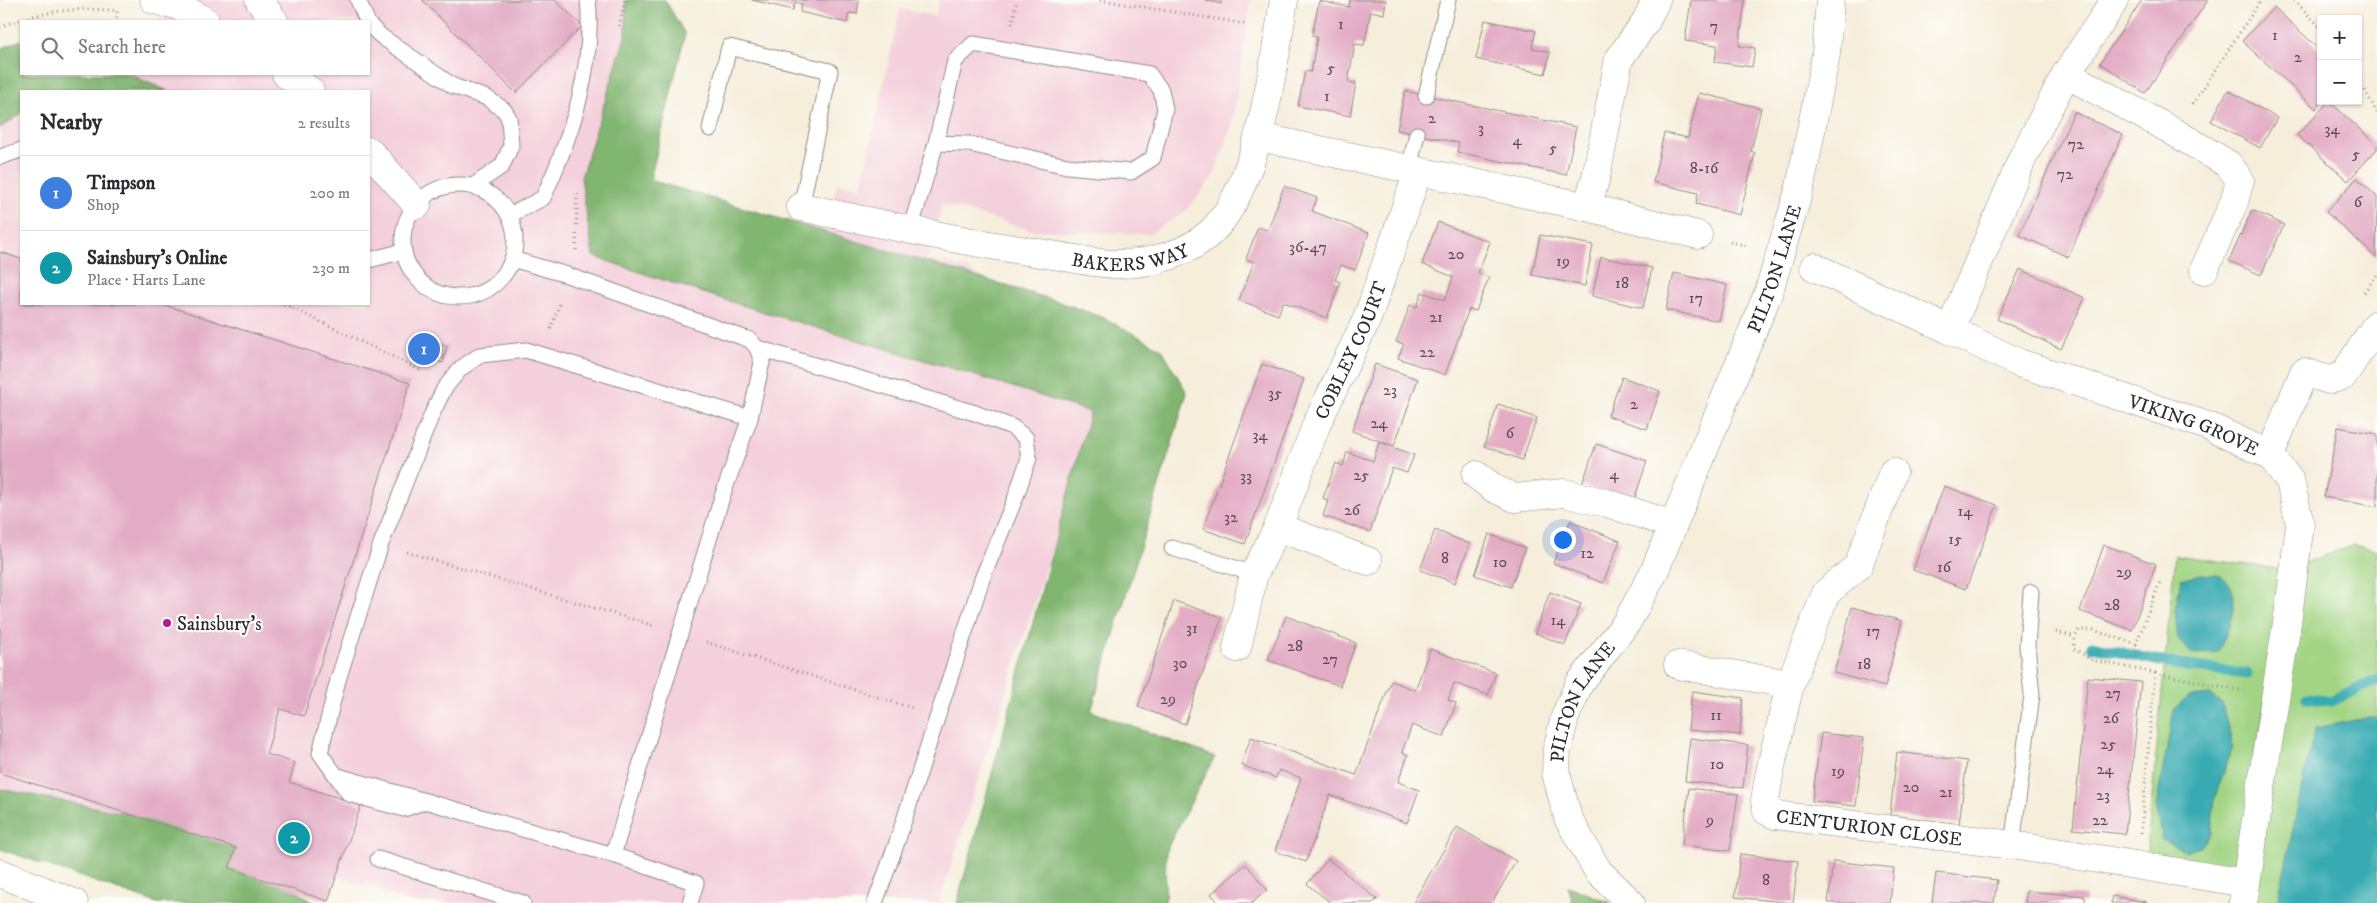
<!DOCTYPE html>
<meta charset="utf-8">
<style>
body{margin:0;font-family:"IM FELL DW Pica",serif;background:#f7f7f7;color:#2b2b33}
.controls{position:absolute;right:15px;top:15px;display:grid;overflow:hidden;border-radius:0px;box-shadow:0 1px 4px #0004}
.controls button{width:45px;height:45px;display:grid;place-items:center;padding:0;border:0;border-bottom:1px solid #e1e1e2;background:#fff;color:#2b2b33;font:25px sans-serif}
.you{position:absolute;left:1562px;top:539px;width:18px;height:18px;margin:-12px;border:4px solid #fff;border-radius:50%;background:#1a73e8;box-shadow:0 0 0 8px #1a73e833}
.badge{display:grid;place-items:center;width:32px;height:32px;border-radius:50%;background:#1a73e8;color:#fff;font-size:16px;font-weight:700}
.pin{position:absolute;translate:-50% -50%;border:2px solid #fff;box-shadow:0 1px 5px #0006}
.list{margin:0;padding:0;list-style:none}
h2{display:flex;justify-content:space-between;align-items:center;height:65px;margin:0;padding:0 20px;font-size:21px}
h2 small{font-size:16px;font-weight:400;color:#7c7c81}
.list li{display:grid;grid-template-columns:32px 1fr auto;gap:15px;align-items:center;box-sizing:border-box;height:75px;padding:0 20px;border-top:1px solid #e1e1e2}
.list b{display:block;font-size:19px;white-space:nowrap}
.list p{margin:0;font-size:16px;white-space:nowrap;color:#7c7c81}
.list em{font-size:16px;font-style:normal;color:#7c7c81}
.icon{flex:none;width:28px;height:28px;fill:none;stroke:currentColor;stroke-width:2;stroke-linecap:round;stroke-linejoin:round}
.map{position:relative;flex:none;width:2377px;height:903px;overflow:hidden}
.search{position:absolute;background:#fff;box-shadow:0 1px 4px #0004;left:20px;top:20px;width:350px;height:55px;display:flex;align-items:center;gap:12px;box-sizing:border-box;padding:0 18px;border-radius:0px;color:#7c7c81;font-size:19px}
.panel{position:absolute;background:#fff;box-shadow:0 1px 4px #0004;left:20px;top:90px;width:350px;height:215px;border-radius:0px}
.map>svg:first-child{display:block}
.built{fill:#f4cfdc}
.green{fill:#a2d483;stroke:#668057}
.forest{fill:#81b671;stroke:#56704e}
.water{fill:#39abb2;stroke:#326b6e}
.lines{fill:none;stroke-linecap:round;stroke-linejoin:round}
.stream{stroke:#39abb2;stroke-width:11}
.building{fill:#e3acc5}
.lane-casing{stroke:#908c83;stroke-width:17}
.street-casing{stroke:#908c83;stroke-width:29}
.path{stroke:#908c83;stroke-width:3;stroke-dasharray:1 4;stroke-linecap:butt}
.lane{stroke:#fff;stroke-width:15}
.street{stroke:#fff;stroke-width:28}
.poi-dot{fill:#b5179e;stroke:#fdfcf7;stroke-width:2}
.labels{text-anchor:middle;stroke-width:4.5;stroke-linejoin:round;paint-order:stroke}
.number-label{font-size:16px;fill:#594b52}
.street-label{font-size:19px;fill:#2b2b2b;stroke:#fdfcf7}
.poi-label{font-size:19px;fill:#2b2b2b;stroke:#fdfcf7;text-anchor:start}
</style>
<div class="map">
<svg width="2377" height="903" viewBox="0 0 2377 903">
<rect width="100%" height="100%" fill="#fdfcf7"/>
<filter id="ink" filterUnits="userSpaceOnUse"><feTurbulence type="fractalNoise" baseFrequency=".02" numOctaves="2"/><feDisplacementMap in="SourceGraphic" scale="10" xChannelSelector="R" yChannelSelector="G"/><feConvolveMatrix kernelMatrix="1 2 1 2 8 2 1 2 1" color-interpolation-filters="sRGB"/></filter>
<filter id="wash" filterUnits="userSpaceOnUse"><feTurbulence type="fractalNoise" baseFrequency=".0096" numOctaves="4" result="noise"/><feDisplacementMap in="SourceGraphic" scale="20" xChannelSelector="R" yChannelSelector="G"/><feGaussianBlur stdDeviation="1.12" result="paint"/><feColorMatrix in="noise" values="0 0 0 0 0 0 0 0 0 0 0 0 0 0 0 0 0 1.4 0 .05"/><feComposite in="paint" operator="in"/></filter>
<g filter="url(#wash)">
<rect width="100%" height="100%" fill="#f6eedb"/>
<!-- built -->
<path class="built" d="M185 0H633L607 167 826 232 837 183 861 187 900 9 935 16 939 0H1251L1232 126 1214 176 1184 213 1148 234 1031 230 942 204 927 260 967 268 1095 356 1103 388 939 903H412L207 829 0 789V128L21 114V304H369V91H56L81 74H369V21H155Z"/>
<!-- green -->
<g class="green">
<path d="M2354 545 2377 550V903H2249L2304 563Z"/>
<path d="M2175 555 2285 570 2239 872 2146 860Z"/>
</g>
<!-- forest -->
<g class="forest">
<path d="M626 0H665L685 34 650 180 1054 300 1104 318 1162 349 1187 393 1091 711 1215 757 1166 850 1165 903H957L1090 412C925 357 756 314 593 256L581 178 626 34Z"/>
<path d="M21 40V74H128L168 91H21V114L0 128V49Z"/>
<path d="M0 789 207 829 314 903H157L0 849Z"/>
<path d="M1568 886 1611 903H1573Z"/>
</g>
<!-- water -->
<g class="water">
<path d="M2201 574C2206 575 2212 574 2217 575 2249 584 2227 636 2217 653L2192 654 2178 640 2175 611 2181 579Z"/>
<path d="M2211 695 2222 704 2233 746 2215 797 2211 832 2201 847 2186 851 2163 840 2156 807 2174 709 2188 697Z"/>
<path d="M2370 717H2377V903H2277C2291 844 2300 786 2316 728Z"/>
</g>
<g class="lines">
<!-- stream -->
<g class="stream">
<path d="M2092 646 2173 664 2247 674"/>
<path d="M2307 698 2332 701 2377 680"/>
</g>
</g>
<g id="blocks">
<!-- building -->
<g class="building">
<path d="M422 0H555L582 26 516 93Z"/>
<path d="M752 0H859L857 14 849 13 847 23 800 12 802 4 795 2 793 10Z"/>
<path d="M1206 0H1221V4Z"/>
<path d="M1350 0H1386L1384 14 1371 11 1364 45 1355 44 1348 82 1356 83 1350 116 1298 106 1305 71 1311 72 1317 37 1312 36 1319 1 1349 7Z"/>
<path d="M1691 0H1745L1739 46 1755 48 1752 67 1715 62 1717 45 1685 41Z"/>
<path d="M2142 0H2208L2145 93 2100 63Z"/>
<path d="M2274 7 2321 51V101H2322L2316 109 2242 41Z"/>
<path d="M1485 20 1536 31 1532 48 1550 52 1545 74 1476 59Z"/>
<path d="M2228 90 2277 118 2260 148 2211 121Z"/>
<path d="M1405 91 1576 127 1566 175 1457 152 1459 143 1397 130Z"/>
<path d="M1699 93 1761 108 1751 151 1755 153 1740 215 1696 204 1698 193 1653 182 1664 133 1688 138Z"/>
<path d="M2329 101 2377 145V149L2348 181 2297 135Z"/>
<path d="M2074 112 2123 135 2068 257 2019 235Z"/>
<path d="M2357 178 2377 197 2376 257 2326 212Z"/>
<path d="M1284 186 1317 198 1312 211 1369 233 1355 270 1341 265 1335 280 1340 282 1327 318 1283 302 1278 315 1239 300 1254 262 1246 259 1258 227 1268 230Z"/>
<path d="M2252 210 2284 225 2261 275 2229 261Z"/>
<path d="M1438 222 1490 242 1478 273 1489 277 1476 311 1469 309 1445 375 1398 358 1404 344 1396 342 1410 305 1417 307 1422 292 1445 300 1453 277 1422 264Z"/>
<path d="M1540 235 1593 245 1585 286 1532 275Z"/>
<path d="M0 252 21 259V304H161L410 383 304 716 280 709 266 754 295 763 289 782 361 805 328 901 229 868 236 848 0 773Z"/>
<path d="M1601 257 1652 268 1643 308 1592 296Z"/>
<path d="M2020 269 2085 298 2061 349 1997 319Z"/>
<path d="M1674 273 1727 285 1719 321 1666 310Z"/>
<path d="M414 336 447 346 443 363 411 353Z"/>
<path d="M1262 364 1304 379 1245 544 1203 529Z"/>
<path d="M1375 364 1418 379 1394 446 1352 431Z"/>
<path d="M1622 377 1660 391 1647 429 1608 416Z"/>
<path d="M1498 404 1537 418 1522 460 1484 446Z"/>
<path d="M2338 427 2377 434V507L2324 497Z"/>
<path d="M1379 442 1414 455 1407 473 1392 468 1370 532 1323 516 1328 501 1323 498 1336 463 1343 466 1347 452 1373 461Z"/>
<path d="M1596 444 1647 461 1633 503 1582 485Z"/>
<path d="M1944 486 1997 505 1966 589 1913 570Z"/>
<path d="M1570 521 1620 541 1603 583 1553 563Z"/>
<path d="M1435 530 1470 544 1455 583 1420 570Z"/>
<path d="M1489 534 1525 548 1511 587 1475 575Z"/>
<path d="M2104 545 2156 564 2132 630 2080 611Z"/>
<path d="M1550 592 1581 604 1565 645 1535 633Z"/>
<path d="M1174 601 1222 617 1185 724 1138 707Z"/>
<path d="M1852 607 1902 621 1885 687 1834 673Z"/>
<path d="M1286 616 1356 643 1340 686 1268 660Z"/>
<path d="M1430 649 1496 673 1488 695 1454 683 1448 700 1456 703 1444 737 1412 725 1402 752 1408 755 1398 782 1419 790 1407 823 1330 795 1306 862 1275 851 1301 778 1279 770 1276 778 1241 765 1251 737 1356 775 1391 681 1415 690Z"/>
<path d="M2088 677 2141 682 2125 834 2073 829Z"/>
<path d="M1692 691 1743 698 1740 735 1688 730Z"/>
<path d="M1821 733 1864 738 1856 806 1812 801Z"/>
<path d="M1690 738 1748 745 1743 788 1685 781Z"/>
<path d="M1897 752 1967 761 1959 824 1890 815Z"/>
<path d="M1689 788 1738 794 1730 851 1682 845Z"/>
<path d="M1457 827 1516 861 1492 903H1413Z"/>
<path d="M1740 854 1798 861 1793 903 1735 897Z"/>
<path d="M1328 859 1377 899 1373 903H1331L1307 884Z"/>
<path d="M1833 861 1894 868 1890 903H1828Z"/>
<path d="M1246 864 1267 890 1252 903H1219L1211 894Z"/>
<path d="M1936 873 1997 880 1994 903H1932Z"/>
<path d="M2026 891 2085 896V903H2025Z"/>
<path d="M2112 896 2146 902V903H2111Z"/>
</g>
</g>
</g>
<g filter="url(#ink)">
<use href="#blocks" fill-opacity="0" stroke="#908c83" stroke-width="1"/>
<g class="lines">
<defs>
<g id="lane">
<path d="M358 0 367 21"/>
<path d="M369 25 382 37 453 86 487 98 504 110 509 118 511 146 502 166 473 186"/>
<path d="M1426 96 1448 0"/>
<path d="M710 129 729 47 830 71 801 207"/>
<path d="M0 157 21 150"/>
<path d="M1409 168 1417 134"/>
<circle cx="459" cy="241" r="56"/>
<path d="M510 215 543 198C571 137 595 67 588 0"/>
<path d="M910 230 936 143 955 61 973 44 1149 74 1161 90 1165 109 1153 158 1131 172 1067 166 969 144 936 143"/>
<path d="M512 259 567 275 750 340 757 348 762 362 750 418 722 497 680 634 613 855"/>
<path d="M369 260 404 251"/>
<path d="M757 348 975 413 1012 427 1026 438 1029 458 1015 499 982 579 896 845 875 903"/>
<path d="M1172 548 1254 574"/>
<path d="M338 776 613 855 696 883 690 903"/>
<path d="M426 801 404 809 349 794 320 753 338 680 381 544 432 414 444 389 460 369 480 355 526 350 750 418"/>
<path d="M2012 845 2032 695 2027 646 2031 592"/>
<path d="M378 859 523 903"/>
</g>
<g id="street">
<path d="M154 0 177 5 205 21"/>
<path d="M259 0 274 21"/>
<path id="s1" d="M2115 0 2066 74 2023 157 1950 330 2019 363 2208 426 2270 455 2290 481 2300 524 2288 616 2243 903"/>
<path d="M286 74 310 91"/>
<path d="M2066 74 2174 132 2228 164 2240 180 2234 202 2204 270"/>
<path d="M1259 137 1587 207 1596 177 1619 59 1646 21 1656 0"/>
<path d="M369 151 417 205"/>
<path id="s2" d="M801 207C882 224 963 242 1046 254 1070 257 1097 265 1121 264 1153 263 1187 254 1211 232 1259 187 1274 63 1284 0"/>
<path d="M1587 207 1698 235"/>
<path d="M1814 267 1950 330"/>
<path d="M2270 455 2304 372 2329 380 2343 376 2377 324"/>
<path id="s3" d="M1893 472 1858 566 1826 593 1790 684 1769 776 1765 801 1767 811 1775 815 2012 845 2246 883"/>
<path d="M1476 475 1495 489 1515 498 1564 493 1607 503 1673 525"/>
<path d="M1278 527 1368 561"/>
<path id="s4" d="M1237 648 1254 574 1278 527 1317 423 1367 319 1418 172"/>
<path d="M1678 665 1790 684"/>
<path d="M0 873 74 903"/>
<path id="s5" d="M1631 903 1598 871 1568 818 1556 773 1557 749 1565 717 1579 684 1627 622 1654 572 1769 291 1800 187 1826 54 1830 0"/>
</g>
</defs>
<!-- lane casing -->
<use href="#lane" class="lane-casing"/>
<!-- street casing -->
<use href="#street" class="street-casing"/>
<!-- path -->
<g class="path">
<path d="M1100 0 1246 24"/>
<path d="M2294 0 2321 28"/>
<path d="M1012 24 1017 0"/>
<path d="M619 26 625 0"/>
<path d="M0 27C36 12 78 6 117 11L116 21"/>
<path d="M134 74 143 85 154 91"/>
<path d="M2358 77 2377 113"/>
<path d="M2193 104 2261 0"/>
<path d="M1730 242 1748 246"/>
<path d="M576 250 577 194"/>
<path d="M2364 292 2377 275"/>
<path d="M284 304 422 371"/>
<path d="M551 329 560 302"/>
<path d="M407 552 655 626"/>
<path d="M2056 632 2075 637"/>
<path d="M706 642 912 708"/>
<path d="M2155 673 2243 691"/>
<path d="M2141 833 2155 673 2092 660 2074 649 2075 637 2079 630H2093L2136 644 2161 579"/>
</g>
<!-- lane -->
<use href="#lane" class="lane"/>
<!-- street -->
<use href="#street" class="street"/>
</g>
</g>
<!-- markers -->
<circle class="poi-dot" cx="167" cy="623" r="5"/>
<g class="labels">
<!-- number labels -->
<g class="number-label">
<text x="1341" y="29">1</text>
<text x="1714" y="31">7</text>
<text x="2275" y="40">1</text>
<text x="2298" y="62">2</text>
<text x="1331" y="73">5</text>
<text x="1327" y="101">1</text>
<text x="1432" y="123">2</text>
<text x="1481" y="133">3</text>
<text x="2332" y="134">34</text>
<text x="1517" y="145">4</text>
<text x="2076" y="149">72</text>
<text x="1553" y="153">5</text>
<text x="2356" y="159">5</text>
<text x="1704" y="173">8-16</text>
<text x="2065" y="179">72</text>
<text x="2358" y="207">6</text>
<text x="1308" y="252">36-47</text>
<text x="1456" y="259">20</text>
<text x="1563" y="266">19</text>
<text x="1622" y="288">18</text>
<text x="1696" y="303">17</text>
<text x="1436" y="322">21</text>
<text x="1427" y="357">22</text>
<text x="1390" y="395">23</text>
<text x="1275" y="398">35</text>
<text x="1634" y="409">2</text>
<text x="1379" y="428">24</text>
<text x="1510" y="438">6</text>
<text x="1260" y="440">34</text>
<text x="1614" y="479">4</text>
<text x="1361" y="480">25</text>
<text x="1246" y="481">33</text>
<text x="1352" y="515">26</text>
<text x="1965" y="516">14</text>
<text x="1231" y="522">32</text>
<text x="1955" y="544">15</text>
<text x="1587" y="558">12</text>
<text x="1445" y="563">8</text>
<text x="1500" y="567">10</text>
<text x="1944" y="572">16</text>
<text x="2124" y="577">29</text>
<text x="2112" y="610">28</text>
<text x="1558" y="625">14</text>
<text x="1192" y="633">31</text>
<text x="1873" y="636">17</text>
<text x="1295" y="651">28</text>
<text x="1330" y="664">27</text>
<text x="1180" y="668">30</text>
<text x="1864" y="669">18</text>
<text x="2113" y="698">27</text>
<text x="1168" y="704">29</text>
<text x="1716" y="720">11</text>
<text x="2111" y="723">26</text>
<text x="2108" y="749">25</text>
<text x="1717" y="769">10</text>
<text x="2105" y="774">24</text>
<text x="1838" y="776">19</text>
<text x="1911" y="792">20</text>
<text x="1946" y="797">21</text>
<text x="2103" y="800">23</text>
<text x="1710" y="825">9</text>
<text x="2100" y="825">22</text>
<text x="1766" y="885">8</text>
</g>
<!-- street labels -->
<g class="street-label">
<text dy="7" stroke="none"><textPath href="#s2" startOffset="335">BAKERS WAY</textPath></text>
<text dy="7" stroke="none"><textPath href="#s5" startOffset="708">PILTON LANE</textPath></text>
<text dy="7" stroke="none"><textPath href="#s4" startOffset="320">COBLEY COURT</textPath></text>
<text dy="7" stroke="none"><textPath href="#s1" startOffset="632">VIKING GROVE</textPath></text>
<text dy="7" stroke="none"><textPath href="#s5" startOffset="231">PILTON LANE</textPath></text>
<text dy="7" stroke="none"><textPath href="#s3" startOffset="474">CENTURION CLOSE</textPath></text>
</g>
<!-- poi labels -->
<g class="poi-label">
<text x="177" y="630">Sainsbury's</text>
</g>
</g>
</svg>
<div class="controls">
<button>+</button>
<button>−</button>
</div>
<div class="you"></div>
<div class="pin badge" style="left:424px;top:349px;background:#3f7fe0">1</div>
<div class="pin badge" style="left:294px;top:838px;background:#0f9aa8">2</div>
<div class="search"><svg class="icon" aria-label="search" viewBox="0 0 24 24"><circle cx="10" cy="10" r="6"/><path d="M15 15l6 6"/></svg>Search here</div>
<section class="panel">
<h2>Nearby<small>2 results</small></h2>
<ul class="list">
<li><span class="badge" style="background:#3f7fe0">1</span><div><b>Timpson</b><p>Shop</p></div><em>200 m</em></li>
<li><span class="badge" style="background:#0f9aa8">2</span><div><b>Sainsbury's Online</b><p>Place · Harts Lane</p></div><em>230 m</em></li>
</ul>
</section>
</div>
